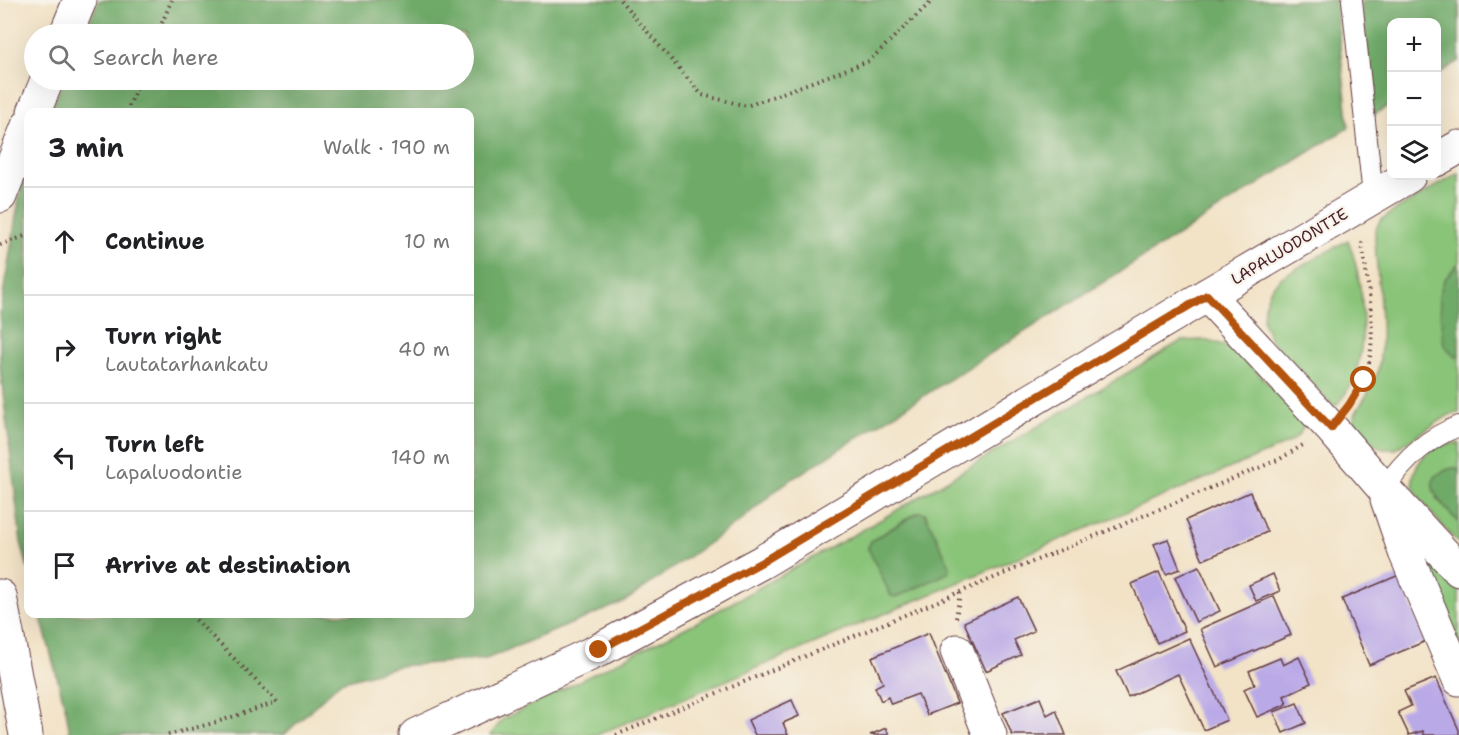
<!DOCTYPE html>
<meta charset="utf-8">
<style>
body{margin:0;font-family:"Shantell Sans",sans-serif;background:#f6f6f6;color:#202124}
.controls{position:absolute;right:18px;top:18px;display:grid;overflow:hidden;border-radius:12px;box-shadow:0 6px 24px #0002}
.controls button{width:54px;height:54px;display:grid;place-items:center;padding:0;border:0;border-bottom:2px solid #e0e0e0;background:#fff;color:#202124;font:30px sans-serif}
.stop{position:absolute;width:18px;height:18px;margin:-14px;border:4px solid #b45309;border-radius:50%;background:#fff}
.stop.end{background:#b45309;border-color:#fff;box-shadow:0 2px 6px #0008}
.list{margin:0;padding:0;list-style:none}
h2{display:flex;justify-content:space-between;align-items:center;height:78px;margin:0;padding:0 24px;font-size:26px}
h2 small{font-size:20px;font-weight:400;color:#757577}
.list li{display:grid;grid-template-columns:39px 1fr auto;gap:18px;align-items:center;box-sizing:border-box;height:108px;padding:0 24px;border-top:2px solid #e0e0e0}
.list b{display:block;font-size:22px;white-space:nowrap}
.list p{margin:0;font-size:20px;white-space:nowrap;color:#757577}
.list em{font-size:20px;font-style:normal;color:#757577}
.icon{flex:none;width:33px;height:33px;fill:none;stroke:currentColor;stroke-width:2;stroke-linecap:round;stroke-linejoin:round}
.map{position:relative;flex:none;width:1459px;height:735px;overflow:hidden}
.search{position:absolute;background:#fff;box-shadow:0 6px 24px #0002;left:24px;top:24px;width:450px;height:66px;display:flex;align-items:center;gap:15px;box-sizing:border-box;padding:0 21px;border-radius:33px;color:#757577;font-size:22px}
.panel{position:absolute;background:#fff;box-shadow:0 6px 24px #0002;left:24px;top:108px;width:450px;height:510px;border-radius:12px}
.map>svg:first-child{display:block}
.green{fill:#8ac479;stroke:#6a7252;stroke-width:1.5;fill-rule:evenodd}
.forest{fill:#6faa69;stroke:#5c644a;stroke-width:1.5}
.building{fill:#baa9e7}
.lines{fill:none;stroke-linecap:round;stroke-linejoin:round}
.service-casing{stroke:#633c42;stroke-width:22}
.minor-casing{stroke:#633c42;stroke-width:35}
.path{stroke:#633c42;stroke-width:4;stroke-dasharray:1.5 4.5;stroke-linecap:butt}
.service{stroke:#fff;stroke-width:20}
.minor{stroke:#fff;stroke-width:33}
.route{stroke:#b45309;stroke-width:8}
.labels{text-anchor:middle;stroke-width:4.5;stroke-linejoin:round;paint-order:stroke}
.street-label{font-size:16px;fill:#4a1f2b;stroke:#f7f3e8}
</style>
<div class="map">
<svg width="1459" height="735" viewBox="0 0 1459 735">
<rect width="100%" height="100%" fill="#f7f3e8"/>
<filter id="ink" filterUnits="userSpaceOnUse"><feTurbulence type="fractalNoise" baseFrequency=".0167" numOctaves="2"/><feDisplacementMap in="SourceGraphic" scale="12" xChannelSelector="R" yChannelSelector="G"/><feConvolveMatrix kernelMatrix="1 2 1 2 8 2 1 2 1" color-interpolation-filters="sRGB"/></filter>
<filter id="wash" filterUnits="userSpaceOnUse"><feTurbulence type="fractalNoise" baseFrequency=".008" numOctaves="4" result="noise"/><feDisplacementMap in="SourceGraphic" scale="24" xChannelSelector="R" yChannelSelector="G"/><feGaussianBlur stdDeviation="1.35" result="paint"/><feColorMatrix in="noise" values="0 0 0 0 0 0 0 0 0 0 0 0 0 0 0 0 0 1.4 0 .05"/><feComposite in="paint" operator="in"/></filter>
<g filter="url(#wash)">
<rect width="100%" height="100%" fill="#f2e2c6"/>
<!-- green -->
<g class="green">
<path d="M1459 173V263L1444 280 1456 357 1459 355V413L1449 415 1396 449H1383L1370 442 1352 425C1355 406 1374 391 1378 371 1387 327 1375 274 1375 230L1380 221 1391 213Z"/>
<path d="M1348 240C1366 286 1374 370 1334 407L1271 340 1263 322 1264 306 1271 288 1283 276Z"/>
<path d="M1202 340C1207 341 1214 342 1220 344 1248 356 1284 402 1304 425 1299 442 1281 446 1266 453L597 735H490L503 719 701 620 882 519 1181 341ZM918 512 868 548 871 541Z"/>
<path d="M1459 443V469L1453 468 1436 498 1459 523V544C1449 533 1415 497 1413 485 1412 477 1415 469 1419 463 1428 448 1443 444 1459 443Z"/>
<path d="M1427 558 1432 559 1459 590V648L1424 561Z"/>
</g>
<!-- forest -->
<g class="forest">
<path d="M99 0H1335L1349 127 784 484 740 521 624 602 486 659 399 666 340 682 284 735H70L66 710 40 614H470V112H49L64 80H464V34H84Z"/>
<path d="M1361 0H1459V61L1437 75 1436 22H1392L1391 104 1371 117Z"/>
<path d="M28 159V569L21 542 0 367V313L24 169Z"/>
<path d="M1459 263V355L1456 357 1444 345 1439 295 1444 280Z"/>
<path d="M1453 468 1459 469V523C1443 505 1412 478 1453 468Z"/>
<path d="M919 512 925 513 950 566 948 573 897 597 891 596 868 548 871 541Z"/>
</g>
<g id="blocks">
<!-- building -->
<g class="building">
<path d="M1250 492 1267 532 1203 560 1186 520Z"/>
<path d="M1168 539 1180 569 1166 574 1154 544Z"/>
<path d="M1199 566 1220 611 1196 622 1175 577Z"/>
<path d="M1159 572 1185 631 1157 643 1132 584Z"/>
<path d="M1273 574 1280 591 1256 601 1249 585Z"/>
<path d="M1399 575 1426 641 1369 665 1342 599Z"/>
<path d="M1274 596 1291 635 1217 667 1200 629Z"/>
<path d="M1018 597 1034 631 1014 640 1021 655 986 671 964 622Z"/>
<path d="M929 633 957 703 927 715 918 694 891 704 888 697 881 701 875 687 883 683 872 657Z"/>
<path d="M1189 638 1227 720 1204 730 1178 674 1128 697 1116 671Z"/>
<path d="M1299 657 1311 683 1284 696 1287 704 1257 717 1244 689 1255 684 1249 671 1280 658 1283 665Z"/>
<path d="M1436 678 1459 730V735H1424L1423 731 1409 735 1398 712 1411 706 1404 691Z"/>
<path d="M1040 698 1047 715 1056 710 1066 735H1012L1003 713Z"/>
<path d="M792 700 799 716 783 723 788 735H755L748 720Z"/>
<path d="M1297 703 1306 723 1283 733 1274 712Z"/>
<path d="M886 728 889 735H870Z"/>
</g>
</g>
</g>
<g filter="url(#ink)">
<use href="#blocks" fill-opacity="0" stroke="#633c42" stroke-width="1.5"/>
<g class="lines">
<defs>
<g id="service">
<path d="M1352 0 1373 196"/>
<path d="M1384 489C1403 461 1426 438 1459 426"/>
</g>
<g id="minor">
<path d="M66 34 80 0"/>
<path d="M34 112 47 80"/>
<path d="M1436 160 1459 147"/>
<path d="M0 196 28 126"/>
<path d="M1207 295 1331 428 1384 489 1459 570"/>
<path d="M1387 499 1405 552 1459 679"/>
<path d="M0 596 26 735"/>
<path d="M957 651 990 735"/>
<path d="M416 735 599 650 762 562 1207 295 1409 176"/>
</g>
</defs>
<!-- service casing -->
<use href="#service" class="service-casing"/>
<!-- minor casing -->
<use href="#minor" class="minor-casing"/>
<!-- path -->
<g class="path">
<path d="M620 0 702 95 747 106 869 61 933 0"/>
<path d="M157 34 172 0"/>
<path d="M127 112 139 80"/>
<path d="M0 245 28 235"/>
<path d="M1352 401C1356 394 1361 387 1364 380 1380 340 1367 283 1362 242"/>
<path d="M956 618 960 593"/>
<path d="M168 735 217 722 277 702 190 614"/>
<path d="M616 735 1280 459 1303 445"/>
</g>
<!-- service -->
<use href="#service" class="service"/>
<!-- minor -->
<use href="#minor" class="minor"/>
</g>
</g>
<g class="lines" filter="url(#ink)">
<!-- route -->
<path class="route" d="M599 650 762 562 1207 295 1331 428 1349 405 1364 380"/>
</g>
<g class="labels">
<!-- street labels -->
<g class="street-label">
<text transform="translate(1289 246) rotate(-31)" y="6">LAPALUODONTIE</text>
</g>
</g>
</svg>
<div class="controls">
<button>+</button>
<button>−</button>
<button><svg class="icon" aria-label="layers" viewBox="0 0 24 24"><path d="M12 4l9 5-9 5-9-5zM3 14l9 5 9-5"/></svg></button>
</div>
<div class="stop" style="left:1364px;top:380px"></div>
<div class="stop end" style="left:599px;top:650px"></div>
<div class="search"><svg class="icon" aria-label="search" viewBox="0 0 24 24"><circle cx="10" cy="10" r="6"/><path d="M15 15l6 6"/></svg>Search here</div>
<section class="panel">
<h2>3 min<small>Walk · 190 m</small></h2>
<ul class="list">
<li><svg class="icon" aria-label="ahead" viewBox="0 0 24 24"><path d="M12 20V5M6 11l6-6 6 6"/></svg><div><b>Continue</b></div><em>10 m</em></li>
<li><svg class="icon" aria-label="right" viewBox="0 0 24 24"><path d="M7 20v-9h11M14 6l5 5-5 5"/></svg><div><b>Turn right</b><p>Lautatarhankatu</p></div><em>40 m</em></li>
<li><svg class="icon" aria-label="left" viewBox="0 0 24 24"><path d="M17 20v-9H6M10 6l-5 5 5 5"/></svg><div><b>Turn left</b><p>Lapaluodontie</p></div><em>140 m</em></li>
<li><svg class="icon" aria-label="arrive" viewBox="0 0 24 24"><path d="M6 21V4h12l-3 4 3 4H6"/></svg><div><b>Arrive at destination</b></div></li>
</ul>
</section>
</div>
